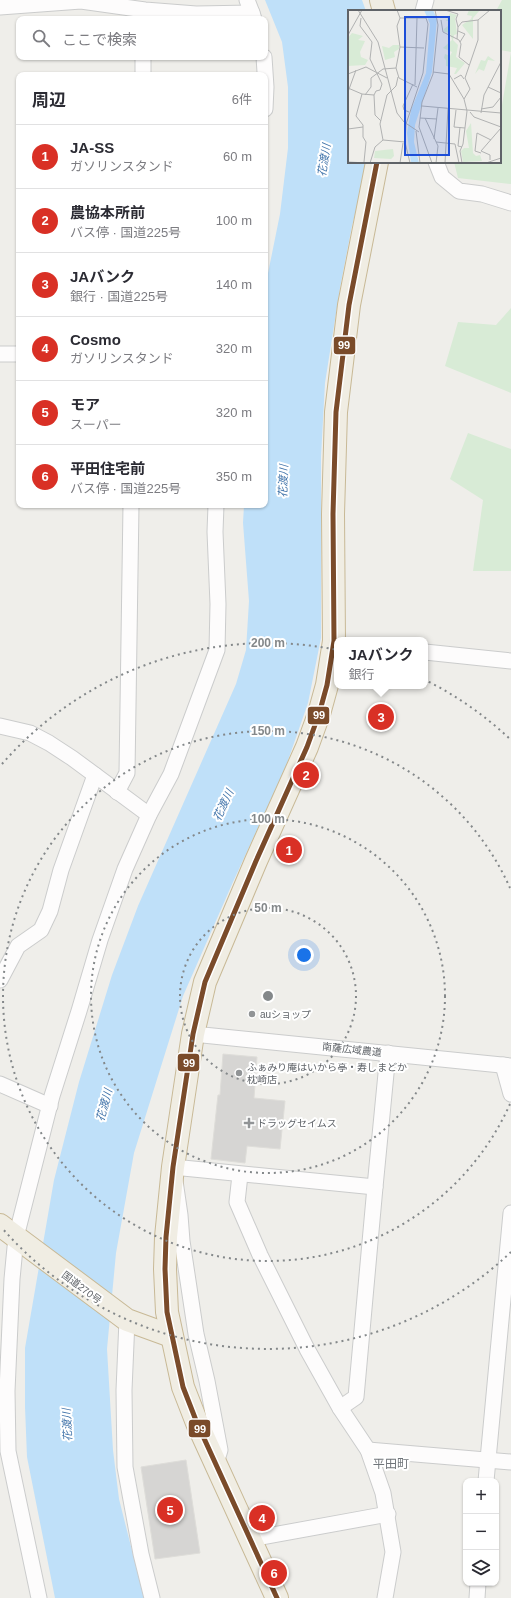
<!DOCTYPE html>
<html lang="ja">
<meta charset="utf-8">
<style>
body{margin:0;font-family:Helvetica,"Noto Sans JP",sans-serif;background:#f7f7f7;color:#2b2b33}
.controls{position:absolute;right:12px;bottom:12px;display:grid;overflow:hidden;border-radius:8px;box-shadow:0 1px 3px #0004}
.controls button{width:36px;height:36px;display:grid;place-items:center;padding:0;border:0;border-bottom:1px solid #e1e1e2;background:#fff;color:#2b2b33;font:20px sans-serif}
.you{position:absolute;left:304px;top:955px;width:14px;height:14px;margin:-10px;border:3px solid #fff;border-radius:50%;background:#1a73e8;box-shadow:0 0 0 6px #1a73e833}
.badge{display:grid;place-items:center;width:26px;height:26px;border-radius:50%;background:#d93025;color:#fff;font-size:13px;font-weight:700}
.pin{position:absolute;translate:-50% -50%;border:2px solid #fff;box-shadow:0 1px 4px #0006}
.popup{position:absolute;left:334px;top:637px;width:94px;height:52px;box-sizing:border-box;display:grid;place-content:center;border-radius:8px;background:#fff;filter:drop-shadow(0 1px 3px #0005);font-size:13px;white-space:nowrap;color:#7c7c81}
.popup b{font-size:15px;color:#2b2b33}
.popup::after{content:'';position:absolute;left:50%;top:100%;margin-left:-8px;border:8px solid transparent;border-top-color:#fff}
.list{margin:0;padding:0;list-style:none}
h2{display:flex;justify-content:space-between;align-items:center;height:52px;margin:0;padding:0 16px;font-size:17px}
h2 small{font-size:13px;font-weight:400;color:#7c7c81}
.list li{display:grid;grid-template-columns:26px 1fr auto;gap:12px;align-items:center;box-sizing:border-box;height:64px;padding:0 16px;border-top:1px solid #e1e1e2}
.list b{display:block;font-size:15px;white-space:nowrap}
.list p{margin:0;font-size:13px;white-space:nowrap;color:#7c7c81}
.list em{font-size:13px;font-style:normal;color:#7c7c81}
.icon{flex:none;width:22px;height:22px;fill:none;stroke:currentColor;stroke-width:2;stroke-linecap:round;stroke-linejoin:round}
.map{position:relative;flex:none;width:511px;height:1598px;overflow:hidden}
.search{position:absolute;background:#fff;box-shadow:0 1px 3px #0004;left:16px;top:16px;width:252px;height:44px;display:flex;align-items:center;gap:10px;box-sizing:border-box;padding:0 14px;border-radius:8px;color:#7c7c81;font-size:15px}
.panel{position:absolute;background:#fff;box-shadow:0 1px 3px #0004;left:16px;top:72px;width:252px;height:436px;border-radius:8px}
.map>svg:first-child{display:block}
.green{fill:#d8ebd6}
.water{fill:#bfe0f9}
.building{fill:#d6d5d3;stroke:#deddd9}
.lines{fill:none;stroke-linecap:round;stroke-linejoin:round}
.minor-casing{stroke:#cbcccc;stroke-width:17}
.highway-casing{stroke:#c8b996;stroke-width:24}
.minor{stroke:#fdfcfc;stroke-width:15}
.highway{stroke:#f0ede3;stroke-width:22}
.bus-1-casing{stroke:#fff;stroke-width:8}
.bus-1{stroke:#7a4b2a;stroke-width:5}
.ring{fill:none;stroke:#84888a;stroke-width:2;stroke-dasharray:2 4}
.poi-dot{fill:#919496;stroke:#fff;stroke-width:1.5}
.labels{text-anchor:middle;stroke-width:4;stroke-linejoin:round;paint-order:stroke}
.poi-label{font-size:10px;fill:#5f6368;stroke:#fff;text-anchor:start}
.street-label{font-size:10px;fill:#5f6368;stroke:#fff}
.water-label{font-size:11px;font-style:italic;fill:#4174aa;stroke:#fff}
.quarter-label{font-size:12px;fill:#70757a;stroke:#fff}
.inset-road{fill:none;stroke:#b1b2b2;stroke-width:1}
.view{fill:#1d4ed8;fill-opacity:0.15;stroke:#1d4ed8;stroke-width:2}
.inset-edge{fill:none;stroke:#5f6368;stroke-width:2}
.centre{fill:#84888a;stroke:#fff;stroke-width:2}
.ring-label{font-size:12px;text-anchor:middle;font-weight:bold;fill:#84888a;stroke:#fff;stroke-width:4;stroke-linejoin:round;paint-order:stroke}
.line-badge{stroke:#fff;stroke-width:1.5}
.badge-label{font-size:11px;text-anchor:middle;font-weight:bold;fill:#fff}
</style>
<div class="map">
<svg width="511" height="1598" viewBox="0 0 511 1598">
<rect width="100%" height="100%" fill="#efeeea"/>
<!-- green -->
<g class="green">
<path d="M502 0H511V184L458 178 454 162H500V107L502 105 511 52 500 50V11H496Z"/>
<path d="M511 308V393L445 366 458 322 496 325Z"/>
<path d="M468 433 511 449V571H473L483 500 450 479Z"/>
</g>
<!-- water -->
<path class="water" d="M265 0H362L366 11H349V162H368L352 226 340 288 325 383 321 457V638L308 703 285 769 233 882 183 996 134 1153 116 1253 107 1349 113 1450 119 1499 144 1598H55L27 1457 25 1407V1348L54 1180 79 1082 112 975 138 906 236 684 246 650 249 601 243 523 244 505H265V288L280 214 288 148V87L282 42Z"/>
<!-- building -->
<g class="building">
<path d="M223 1054 257 1057 254 1098 285 1101 280 1149 247 1146 245 1163 211 1159 218 1095H220Z"/>
<path d="M186 1460 200 1553 155 1559 141 1467Z"/>
</g>
<g class="lines">
<defs>
<g id="minor">
<path d="M247 0 252 13"/>
<path d="M0 7 81 1 145 10 196 14 252 13 254 19"/>
<path d="M423 11 426 0"/>
<path d="M264 57 266 87 265 109"/>
<path d="M143 75V57"/>
<path d="M436 162 442 177 459 191 482 194 511 203"/>
<path d="M0 354H19"/>
<path d="M425 652 511 661"/>
<path d="M0 726 30 733 49 743 72 758 149 815"/>
<path d="M117 792 127 773 131 505"/>
<path d="M0 980 18 946 41 930 50 911 61 870 95 775"/>
<path d="M193 1034 511 1066"/>
<path d="M503 1065 511 1094"/>
<path d="M0 1084 50 1106"/>
<path d="M240 1175 237 1202 260 1255 307 1349 340 1408 368 1450 383 1493 393 1552 385 1598"/>
<path d="M127 1320 124 1390 125 1467 141 1554 152 1598"/>
<path d="M340 1408 356 1397 375 1187 388 1053"/>
<path d="M368 1450 511 1462"/>
<path d="M216 1463 220 1450 207 1381 196 1334 182 1241 180 1215 173 1167 375 1187"/>
<path d="M486 1481 511 1213"/>
<path d="M251 1539 388 1514"/>
<path d="M39 1598 8 1451 7 1391 12 1279 16 1237 52 1096 79 1011 100 940 125 869 149 815 171 774 217 650 218 604 215 532 216 505"/>
<path d="M477 1598 478 1583"/>
</g>
<g id="highway">
<path d="M381 0 384 11"/>
<path d="M0 1225 127 1320 171 1336"/>
<path d="M277 1598 197 1423 183 1387 167 1312 165 1269 166 1237 173 1167 193 1034 205 982 256 861 307 747 319 714 327 685 334 641 333 514 336 412 349 305 377 162"/>
</g>
</defs>
<!-- minor casing -->
<use href="#minor" class="minor-casing"/>
<!-- highway casing -->
<use href="#highway" class="highway-casing"/>
<!-- minor -->
<use href="#minor" class="minor"/>
<!-- highway -->
<use href="#highway" class="highway"/>
<defs>
<path id="bus-1" d="M277 1598 197 1423 183 1387 167 1312 165 1269 166 1237 173 1167 193 1034 205 982 256 861 307 747 319 714 327 685 334 641 333 514 336 412 349 305 377 162"/>
</defs>
<!-- bus-1 casing -->
<use href="#bus-1" class="bus-1-casing"/>
<!-- bus-1 -->
<use href="#bus-1" class="bus-1"/>
</g>
<!-- distance rings -->
<g class="ring">
<circle cx="268" cy="996" r="88"/>
<circle cx="268" cy="996" r="177"/>
<path d="M510 1104A265 265 0 1 1 510 888"/>
<path d="M511 1252A353 353 0 0 1 2 1228M2 764A353 353 0 0 1 511 740"/>
</g>
<!-- markers -->
<g class="poi-dot">
<circle cx="252" cy="1014" r="4"/>
<circle cx="239" cy="1073" r="4"/>
<path d="M247 1117h4v4h4v4h-4v4h-4v-4h-4v-4h4z"/>
</g>
<g class="labels">
<!-- poi labels -->
<g class="poi-label">
<text x="260" y="1018">auショップ</text>
<text x="247" y="1071">ふぁみり庵はいから亭・寿しまどか<tspan x="247" dy="12">枕崎店</tspan></text>
<text x="257" y="1127">ドラッグセイムス</text>
</g>
<!-- street labels -->
<g class="street-label">
<text transform="translate(352 1049) rotate(6)" y="4">南薩広域農道</text>
<text transform="translate(82 1287) rotate(37)" y="4">国道270号</text>
</g>
<!-- water labels -->
<g class="water-label">
<text transform="translate(324 160) rotate(-81)" y="4">花渡川</text>
<text transform="translate(283 481) rotate(-88)" y="4">花渡川</text>
<text transform="translate(223 805) rotate(-65)" y="4">花渡川</text>
<text transform="translate(104 1105) rotate(-75)" y="4">花渡川</text>
<text transform="translate(67 1425) rotate(-93)" y="4">花渡川</text>
</g>
<!-- quarter labels -->
<g class="quarter-label">
<text x="391" y="1468">平田町</text>
</g>
</g>
<!-- overview -->
<g transform="translate(348 10)">
<rect width="153" height="153" fill="#efeeea"/>
<path d="M121 0H132L125 8V29L114 15 123 9 124 6 119 5ZM102 3 109 5 107 8 109 24 106 25 105 30 110 35 108 47 117 53 108 64H106L109 58 98 56V50L96 48 97 44 102 46 104 42 95 38 104 30 102 23 96 22V19L100 16 101 11H98ZM4 23 15 26 10 30 17 31 12 42 13 47 20 50 17 55 0 56V28ZM45 35H51V39L46 42 47 47 37 50 34 36 41 38ZM140 46 147 51 140 50 136 61 131 59 127 64 133 50 137 51ZM123 113 125 143 128 146 132 145 134 151 115 152 113 141 116 138H121L118 121ZM45 139 46 146 43 149 26 148 27 141Z" fill="#d8ebd6"/>
<path d="M76 0H85L89 9 84 62 67 115 66 132 71 153H63L59 123 63 100 78 63 82 14Z" fill="#bfe0f9"/>
<path class="inset-road" d="M10 0 30 32 49 103 56 112 71 122M97 0 110 4 108 9 110 17 109 29M13 8 12 16 24 32 22 49 34 74 32 80 28 81 26 85 27 105 33 111M52 8H78L80 14 75 63 58 114 57 132 62 153M93 10 95 22 111 30 113 34 111 47 121 55M110 17 114 12 130 10 142 0M110 21 117 24 112 32M0 25 14 0M52 37 76 38M48 58 52 37 49 16 52 8 49 0M85 62 101 64 116 89M0 64 18 57 39 68M106 69 113 65 116 69M67 75 69 8M140 77 153 83M0 78 14 84 26 85M0 82 8 60M14 84 8 106 15 115V127L18 132 16 152M17 85 23 77V68L35 59 48 58 51 68 69 77M74 96 153 103M133 99 145 97 153 87M108 100 106 117 117 118M61 102 56 100 55 96 65 74M122 102 126 107 153 117M133 103 136 85 153 52M72 108 89 109M77 108 90 136 88 153M112 117 110 136 114 137M0 119 15 117M68 121 72 153M86 129 90 98M35 130 57 132M88 132 107 134 111 153M133 143 127 141 129 123 143 130M142 150V145L133 141 153 118M0 152 19 153M22 153 27 137 35 130 32 114 39 85 48 76 50 67M52 153 55 133M84 153 71 117 74 92 85 64 90 15 87 0M97 153 100 99M114 153 112 141 115 134 119 101 116 89 122 79 117 68 130 30V10M138 153 153 148"/>
<path class="view" d="M57 7H101V145H57Z"/>
<rect width="153" height="153" class="inset-edge"/>
</g>
<circle cx="268" cy="996" r="6" class="centre"/>
<g class="ring-label">
<text x="268" y="647">200 m</text>
<text x="268" y="735">150 m</text>
<text x="268" y="823">100 m</text>
<text x="268" y="912">50 m</text>
</g>
<g class="line-badge">
<rect x="333" y="336" width="23" height="19" rx="4" fill="#7a4b2a"/>
<rect x="307" y="706" width="23" height="19" rx="4" fill="#7a4b2a"/>
<rect x="177" y="1053" width="23" height="19" rx="4" fill="#7a4b2a"/>
<rect x="188" y="1419" width="23" height="19" rx="4" fill="#7a4b2a"/>
</g>
<g class="badge-label">
<text x="344" y="349">99</text>
<text x="319" y="719">99</text>
<text x="189" y="1067">99</text>
<text x="200" y="1433">99</text>
</g>
</svg>
<div class="controls">
<button>+</button>
<button>−</button>
<button><svg class="icon" aria-label="layers" viewBox="0 0 24 24"><path d="M12 4l9 5-9 5-9-5zM3 14l9 5 9-5"/></svg></button>
</div>
<div class="you"></div>
<div class="pin badge" style="left:289px;top:850px">1</div>
<div class="pin badge" style="left:306px;top:775px">2</div>
<div class="pin badge" style="left:381px;top:717px">3</div>
<div class="popup"><b>JAバンク</b>銀行</div>
<div class="pin badge" style="left:262px;top:1518px">4</div>
<div class="pin badge" style="left:170px;top:1510px">5</div>
<div class="pin badge" style="left:274px;top:1573px">6</div>
<div class="search"><svg class="icon" aria-label="search" viewBox="0 0 24 24"><circle cx="10" cy="10" r="6"/><path d="M15 15l6 6"/></svg>ここで検索</div>
<section class="panel">
<h2>周辺<small>6件</small></h2>
<ul class="list">
<li><span class="badge">1</span><div><b>JA-SS</b><p>ガソリンスタンド</p></div><em>60 m</em></li>
<li><span class="badge">2</span><div><b>農協本所前</b><p>バス停 · 国道225号</p></div><em>100 m</em></li>
<li><span class="badge">3</span><div><b>JAバンク</b><p>銀行 · 国道225号</p></div><em>140 m</em></li>
<li><span class="badge">4</span><div><b>Cosmo</b><p>ガソリンスタンド</p></div><em>320 m</em></li>
<li><span class="badge">5</span><div><b>モア</b><p>スーパー</p></div><em>320 m</em></li>
<li><span class="badge">6</span><div><b>平田住宅前</b><p>バス停 · 国道225号</p></div><em>350 m</em></li>
</ul>
</section>
</div>
